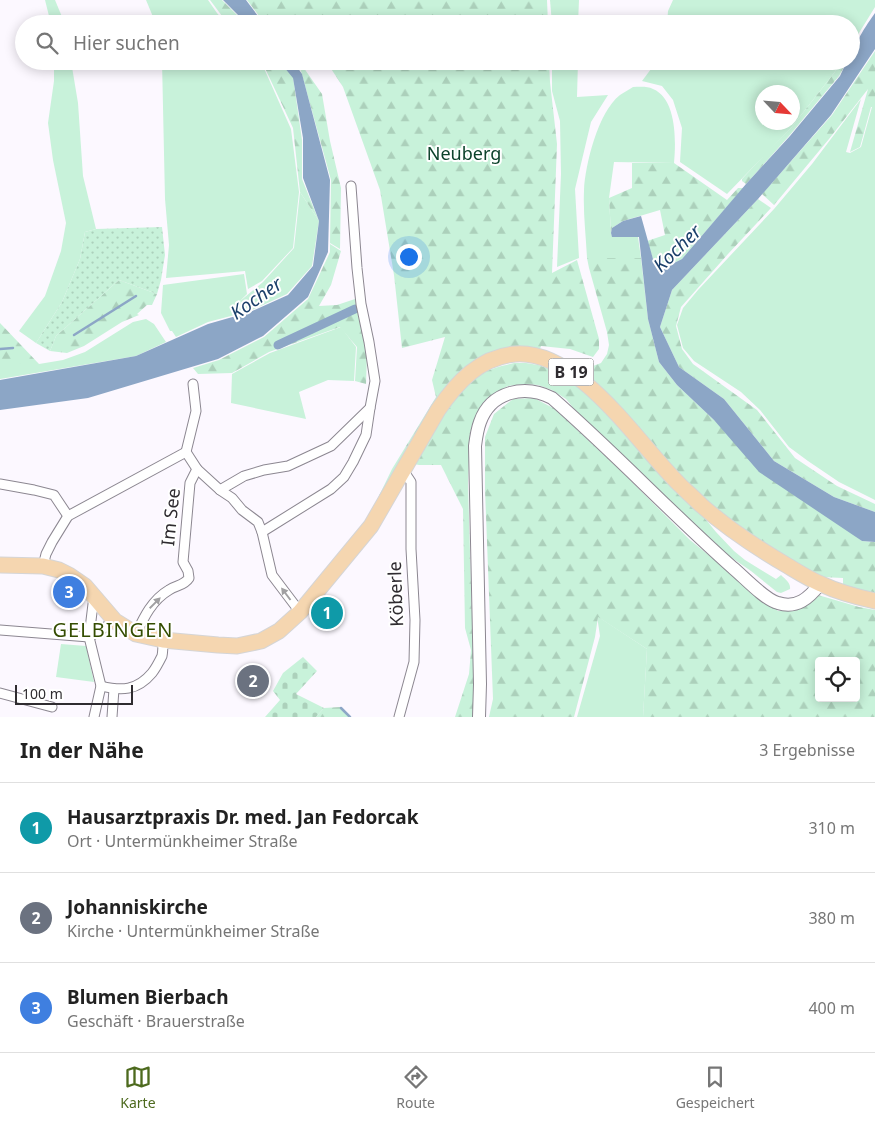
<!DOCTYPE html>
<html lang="de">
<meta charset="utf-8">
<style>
body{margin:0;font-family:"Noto Sans",sans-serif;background:#f2f2f2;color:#222}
.controls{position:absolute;right:15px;bottom:15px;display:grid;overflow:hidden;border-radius:5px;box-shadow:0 2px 12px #0003}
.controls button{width:45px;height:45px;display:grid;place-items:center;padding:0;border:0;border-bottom:1px solid #e0e0e0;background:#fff;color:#222;font:25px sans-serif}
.compass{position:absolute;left:755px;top:85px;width:45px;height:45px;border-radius:50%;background:#fff;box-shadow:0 2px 12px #0003;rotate:116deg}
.scale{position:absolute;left:15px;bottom:12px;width:118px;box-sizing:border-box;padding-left:5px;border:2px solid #2f2c30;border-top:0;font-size:14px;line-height:18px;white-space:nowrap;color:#2f2c30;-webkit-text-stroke:4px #fff;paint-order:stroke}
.you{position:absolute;left:408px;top:256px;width:18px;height:18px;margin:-12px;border:4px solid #fff;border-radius:50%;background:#1a73e8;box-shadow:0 0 0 8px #1a73e833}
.badge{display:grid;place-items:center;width:32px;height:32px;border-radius:50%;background:#4d6a1e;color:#fff;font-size:16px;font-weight:700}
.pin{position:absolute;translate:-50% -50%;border:2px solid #fff;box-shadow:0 1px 5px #0006}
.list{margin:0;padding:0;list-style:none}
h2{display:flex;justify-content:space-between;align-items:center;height:65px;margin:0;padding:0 20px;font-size:21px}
h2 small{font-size:16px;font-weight:400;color:#767676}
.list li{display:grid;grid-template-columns:32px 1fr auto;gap:15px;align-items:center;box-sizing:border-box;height:90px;padding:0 20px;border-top:1px solid #e0e0e0}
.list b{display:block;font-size:19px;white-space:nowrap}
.list p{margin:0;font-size:16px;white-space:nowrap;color:#767676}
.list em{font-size:16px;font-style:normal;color:#767676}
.icon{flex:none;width:28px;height:28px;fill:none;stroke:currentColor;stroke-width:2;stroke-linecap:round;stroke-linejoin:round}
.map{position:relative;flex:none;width:875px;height:717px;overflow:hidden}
.search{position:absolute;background:#fff;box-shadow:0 2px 12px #0003;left:15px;right:15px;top:15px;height:55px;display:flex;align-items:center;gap:12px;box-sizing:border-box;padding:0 18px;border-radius:28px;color:#767676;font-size:19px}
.sheet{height:335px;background:#fff}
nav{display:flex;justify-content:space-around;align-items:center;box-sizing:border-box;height:70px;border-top:1px solid #e0e0e0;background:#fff;font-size:14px;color:#767676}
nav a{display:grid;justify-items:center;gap:2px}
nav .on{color:#4d6a1e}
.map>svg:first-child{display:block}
.green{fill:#c8f2da;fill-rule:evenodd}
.forest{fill:url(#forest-firs);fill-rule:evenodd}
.cemetery{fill:url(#cemetery-stones)}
.garden{fill:url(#garden-dots)}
.water{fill:#8ca6c6}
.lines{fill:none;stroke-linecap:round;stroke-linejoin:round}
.stream{stroke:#8ca6c6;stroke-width:2.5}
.canal{stroke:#8ca6c6;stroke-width:9}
.minor-casing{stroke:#8c8791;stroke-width:11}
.secondary-casing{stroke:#8c8791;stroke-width:14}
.primary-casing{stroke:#d5d5d6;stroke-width:17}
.minor{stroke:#fff;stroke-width:9}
.secondary{stroke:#fff;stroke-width:12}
.primary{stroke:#f5d6b0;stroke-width:15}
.oneway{fill:#a1a0a2}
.labels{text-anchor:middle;stroke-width:4;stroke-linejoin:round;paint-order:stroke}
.shield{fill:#fff;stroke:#6d6b6e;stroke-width:1}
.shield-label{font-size:16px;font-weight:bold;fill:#2f2c30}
.park-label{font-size:18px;fill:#0c422b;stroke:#fff}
.street-label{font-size:18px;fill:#2f2c30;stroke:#fff}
.water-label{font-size:19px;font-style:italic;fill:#1b406b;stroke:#fff}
.quarter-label{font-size:20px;letter-spacing:1px;fill:#344d01;stroke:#fff}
</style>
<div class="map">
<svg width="875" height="717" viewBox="0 0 875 717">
<defs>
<pattern id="forest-firs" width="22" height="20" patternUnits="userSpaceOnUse" patternTransform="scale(1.25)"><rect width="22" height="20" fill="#c8f2da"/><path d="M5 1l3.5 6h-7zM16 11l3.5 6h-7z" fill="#acd0bb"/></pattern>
<pattern id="cemetery-stones" width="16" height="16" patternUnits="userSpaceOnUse" patternTransform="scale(1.25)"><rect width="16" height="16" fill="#c8f2da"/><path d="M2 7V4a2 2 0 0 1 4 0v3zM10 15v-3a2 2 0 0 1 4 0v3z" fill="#acd0bb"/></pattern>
<pattern id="garden-dots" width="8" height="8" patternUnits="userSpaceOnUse" patternTransform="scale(1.25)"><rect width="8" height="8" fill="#c8f2da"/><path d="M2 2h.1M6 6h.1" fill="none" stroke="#acd0bb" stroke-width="1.8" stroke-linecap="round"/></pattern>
</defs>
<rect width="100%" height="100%" fill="#fcf8ff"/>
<!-- green -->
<g class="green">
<path d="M45 0H55L65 24H51Z"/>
<path d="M146 0H208L217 13 226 24H156Z"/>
<path d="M550 0H579L578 24H552Z"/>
<path d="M673 0H875V7L851 46V24H667L668 11Z"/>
<path d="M54 61H71L78 103 83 176 96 229 85 232 80 259 62 302 36 343 19 331 45 296 61 251 66 223 53 160 48 123 54 81Z"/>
<path d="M162 61H258L263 66 291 129 299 192 293 248 262 281 248 289 245 271 166 278 169 245 165 199Z"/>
<path d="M552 61H578L577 97 608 95 591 122 575 189 579 258 557 267 561 174 560 121 552 91Z"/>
<path d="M657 61H842L834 73 791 128 727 194 680 162 682 128 673 100 662 86 642 81ZM762 92H792V122H762Z"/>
<path d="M633 87C640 87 647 86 653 89 677 99 676 142 674 163L614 162 609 198 611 233 612 236 638 237 641 258H587C586 236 583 213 584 191 585 165 598 112 620 95 624 92 629 90 633 87Z"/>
<path d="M861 99 846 152 850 153 861 147 872 107H875V500L839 482 808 461 789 447 760 410 741 392 694 361 683 348 677 325 683 308 698 290 774 209 812 164Z"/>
<path d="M300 192 319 221 312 266 287 294 250 311 208 322 176 337 172 331H170L161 313 163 285 244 274 247 294 239 302 263 282 294 248Z"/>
<path d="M146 319 154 324 166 342 136 356 0 379V364H39L63 360 85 352 133 322Z"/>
<path d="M341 327 356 347 354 381 328 380 299 392 306 419 231 403 232 374 270 353Z"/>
<path d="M716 532 734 551 745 560 776 579 781 575C785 579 791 583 790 589L781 593 777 592 751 571 716 547Z"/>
<path d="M597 616 647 649 643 717H577L600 636Z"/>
<path d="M61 644 86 646 94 682 56 677Z"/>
</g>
<!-- forest -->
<g class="forest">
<path d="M210 0H222L246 24H228Z"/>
<path d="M247 0H547L548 24H265Z"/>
<path d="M875 51V107H871L860 147 850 152 868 89 829 139 774 205 762 194 832 115Z"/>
<path d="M260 61H279L293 77 302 140V179L319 221 300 192 293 128 264 66Z"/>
<path d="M294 61H299L322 94 330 141 341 188 340 249 330 243 331 180 301 71Z"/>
<path d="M326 61H549L550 82 557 144 552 273 577 260 599 339V349L593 357 570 349 541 346 540 349 519 348 481 359 376 506V502L392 469 436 397 432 380 445 337 402 348 394 275 380 190 343 87Z"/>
<path d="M842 61H847L839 76 789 136 746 184 742 181V179L766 153 791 128 834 73Z"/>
<path d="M632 163H674L727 200 738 188H743L682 259 666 267 653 259 647 241 665 235 660 210 623 221 612 228 611 233 609 198 632 188Z"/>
<path d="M758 199 771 208 728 254 681 307 676 326 682 349 693 364 757 410 795 458 837 486 875 504V512L834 497 774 461 724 399 679 367 660 327 672 290Z"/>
<path d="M330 244 341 251 331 285 319 306 337 305 355 299 367 355 366 384 355 381 357 347 340 327 269 352 232 373 198 374 193 368 219 360 264 337 308 299 330 252Z"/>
<path d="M587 258H641L648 319 659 362 677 385 714 420 862 541 875 542V595L843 585V578L822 577 776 553 724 518 686 484 600 387 576 368 572 359 582 364 593 366 601 363 607 354 609 345 607 332 589 268Z"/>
<path d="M119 280 157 294 152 305H147L137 314 139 315 122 322 84 346 67 353 50 351 56 336Z"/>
<path d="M0 323 39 364H0Z"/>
<path d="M514 363H526L538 365 553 370 569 380 587 393 634 445 703 516 716 532V547L583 420 566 399 552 390 538 385 525 384 508 386 495 393 483 404 475 417 470 433 468 485 475 717H455L469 674 471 650 465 628 463 509 441 465H419L414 464C432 432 448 393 481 374 491 368 503 366 514 363Z"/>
<path d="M534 398 555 409 619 469 690 540 778 611 796 608 818 595 859 607 875 610V717H643L647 649 598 617 595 637 574 717H489L493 699 485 490V437L494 414 513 399ZM819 661H856V698H819Z"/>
<path d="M340 707 349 717H316L324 708Z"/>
</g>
<!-- cemetery -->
<path class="cemetery" d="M303 657 317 671 296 694 324 708 316 717H265L280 700 273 691 283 673Z"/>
<!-- garden -->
<path class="garden" d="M162 227 165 255 161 280 157 294 119 280 56 336 50 351 36 343 62 302 80 259 85 232 96 229Z"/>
<!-- water -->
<g class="water">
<path d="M223 0H246L264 24H247Z"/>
<path d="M875 13V49L831 115 758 199 672 290 660 327 679 367 724 399 774 461 834 497 875 512V542L862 541 759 472 714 420 677 385 659 362 648 319 639 237H612L611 233 612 228 623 221 641 216 653 259 666 267 682 259 746 184 790 136 840 76 847 61H851C851 48 867 24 875 13Z"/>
<path d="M279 61H293L302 74 330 180 328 252 308 297 263 336 218 359 88 398 0 410V380L136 356 208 324 250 312 288 295 313 266 319 221 303 178V138L293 78Z"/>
</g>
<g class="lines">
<!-- stream -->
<g class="stream">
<path d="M74 335 136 296"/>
<path d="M0 349 13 348"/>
<path d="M341 708 350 717"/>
</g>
<!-- canal -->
<path class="canal" d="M278 345 355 309"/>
<defs>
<g id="minor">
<path d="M193 384 196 411 186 452 197 469 220 490 232 498 242 510 258 522 262 532 272 575 300 612"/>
<path d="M0 484 34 490 54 495 68 516"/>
<path d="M220 490 244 476 264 470 288 466 331 446 370 408 375 381 369 342 361 304 357 268 351 186"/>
<path d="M262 532 331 489 344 477 353 462 366 435 370 408"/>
<path d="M43 566 46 554 52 542 68 516 186 452"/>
<path d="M0 630 89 637 115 621"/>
<path d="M136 634C144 617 152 600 169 590 176 585 184 586 189 578L188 571 183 562 190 483 197 469"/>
<path d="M101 686C121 691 137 691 152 673 156 668 159 662 162 656 163 651 163 645 163 640"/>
<path d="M0 693 52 707"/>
<path d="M94 717 101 686 89 637 93 604 95 597"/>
<path d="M112 717 114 689"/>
<path d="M399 717 414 662 415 620 411 549V482L403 470"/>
</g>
<path id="secondary" d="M479 717 480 684 475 446C476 438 477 430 480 422 491 391 525 384 552 398 614 452 671 513 733 568 744 577 765 600 778 603 797 609 809 598 820 584"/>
<path id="primary" d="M0 565 43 566 59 570 69 575 85 586 115 621 136 634 163 640 218 645 237 646 261 641 279 631 300 612 371 526 438 410C457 382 480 357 515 354 579 349 638 444 679 484 686 491 694 498 701 505 728 529 757 548 788 566 798 572 809 579 821 584 838 592 857 597 875 601"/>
</defs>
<!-- minor casing -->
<use href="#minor" class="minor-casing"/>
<!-- secondary casing -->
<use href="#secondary" class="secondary-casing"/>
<!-- primary casing -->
<use href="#primary" class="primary-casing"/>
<!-- minor -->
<use href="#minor" class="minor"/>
<!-- secondary -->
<use href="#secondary" class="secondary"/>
<!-- primary -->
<use href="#primary" class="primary"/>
</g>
<!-- one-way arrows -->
<defs><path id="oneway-solid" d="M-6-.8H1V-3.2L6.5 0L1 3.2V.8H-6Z" transform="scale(1.25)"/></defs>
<g class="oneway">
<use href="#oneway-solid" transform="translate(286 594) rotate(-127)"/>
<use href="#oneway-solid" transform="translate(155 603) rotate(-45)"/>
</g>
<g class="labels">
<!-- shield labels -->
<rect class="shield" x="548.5" y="358.5" width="45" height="27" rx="4"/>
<g class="shield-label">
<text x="571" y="378">B 19</text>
</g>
<!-- park labels -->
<g class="park-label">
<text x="464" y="160">Neuberg</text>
</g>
<!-- street labels -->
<g class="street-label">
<text transform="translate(171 517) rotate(-84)" y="6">Im See</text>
<text transform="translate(396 594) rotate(-92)" y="6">Köberle</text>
</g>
<!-- water labels -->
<g class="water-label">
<text transform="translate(677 248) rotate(-44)" y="7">Kocher</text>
<text transform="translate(256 298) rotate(-35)" y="7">Kocher</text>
</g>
<!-- quarter labels -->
<g class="quarter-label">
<text x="113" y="637">GELBINGEN</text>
</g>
</g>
</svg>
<div class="controls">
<button><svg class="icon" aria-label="locate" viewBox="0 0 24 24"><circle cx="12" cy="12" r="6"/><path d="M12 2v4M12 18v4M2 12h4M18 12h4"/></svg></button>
</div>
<svg class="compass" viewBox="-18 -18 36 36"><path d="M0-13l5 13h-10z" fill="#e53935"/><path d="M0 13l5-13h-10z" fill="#767676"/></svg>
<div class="scale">100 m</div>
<div class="you"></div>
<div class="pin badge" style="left:327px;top:613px;background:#0f9aa8">1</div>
<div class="pin badge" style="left:253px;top:681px;background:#6b7280">2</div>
<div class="pin badge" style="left:69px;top:592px;background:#3f7fe0">3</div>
<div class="search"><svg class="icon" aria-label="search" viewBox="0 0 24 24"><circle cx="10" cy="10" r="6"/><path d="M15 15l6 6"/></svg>Hier suchen</div>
</div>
<section class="sheet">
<h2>In der Nähe<small>3 Ergebnisse</small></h2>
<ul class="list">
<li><span class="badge" style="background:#0f9aa8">1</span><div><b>Hausarztpraxis Dr. med. Jan Fedorcak</b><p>Ort · Untermünkheimer Straße</p></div><em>310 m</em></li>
<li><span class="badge" style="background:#6b7280">2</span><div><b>Johanniskirche</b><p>Kirche · Untermünkheimer Straße</p></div><em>380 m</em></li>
<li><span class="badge" style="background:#3f7fe0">3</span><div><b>Blumen Bierbach</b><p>Geschäft · Brauerstraße</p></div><em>400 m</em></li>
</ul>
</section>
<nav>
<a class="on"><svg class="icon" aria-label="map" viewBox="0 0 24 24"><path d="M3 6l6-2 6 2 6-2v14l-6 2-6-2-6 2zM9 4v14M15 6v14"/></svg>Karte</a>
<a><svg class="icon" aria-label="directions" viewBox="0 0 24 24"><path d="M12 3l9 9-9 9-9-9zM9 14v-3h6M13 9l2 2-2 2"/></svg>Route</a>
<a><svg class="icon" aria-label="saved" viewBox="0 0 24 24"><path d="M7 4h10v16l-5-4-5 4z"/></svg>Gespeichert</a>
</nav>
